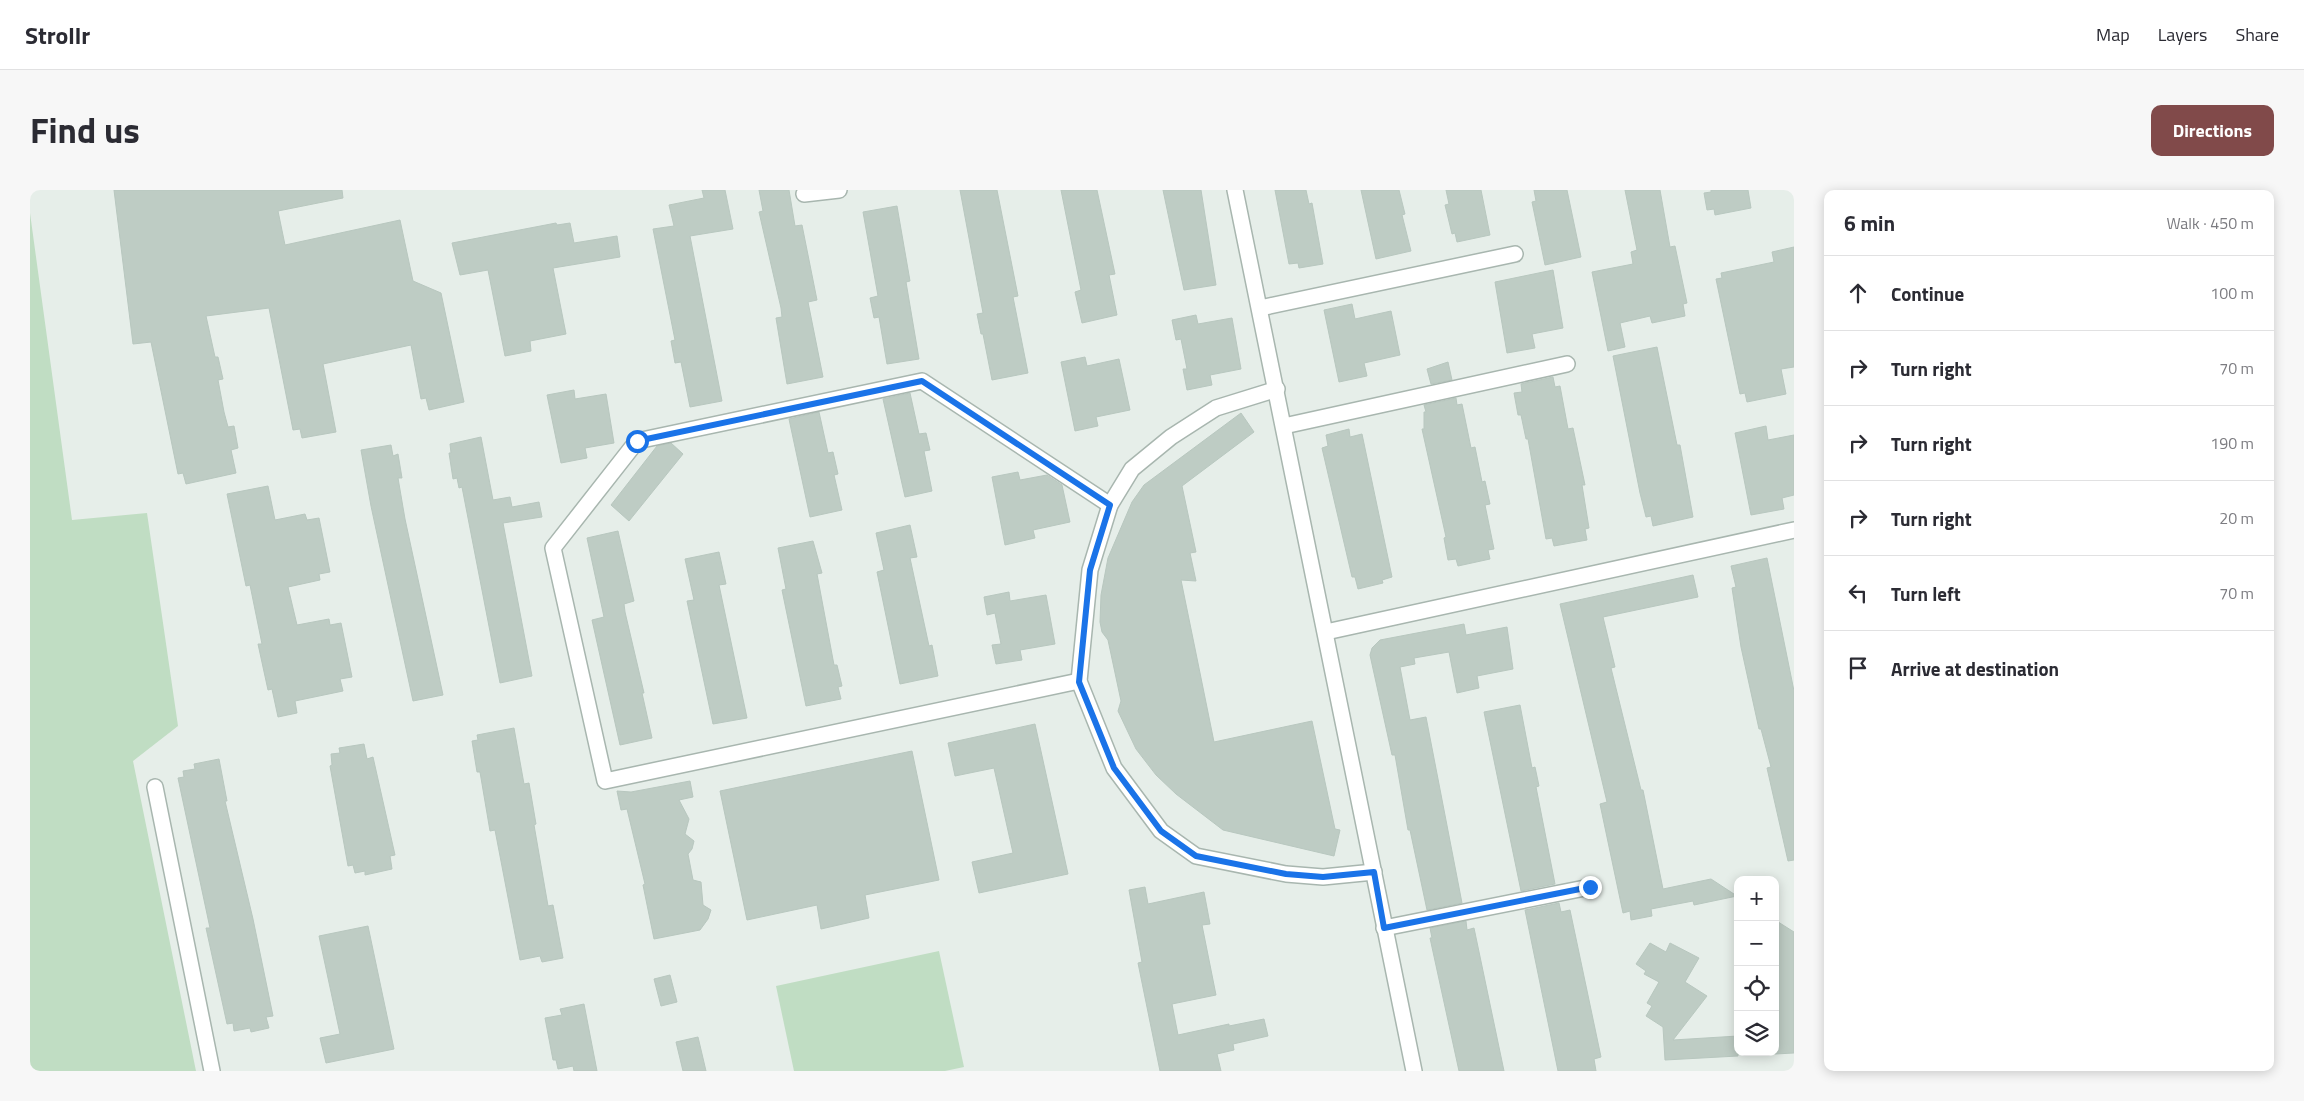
<!DOCTYPE html>
<meta charset="utf-8">
<style>
body{margin:0;font-family:"Titillium Web",sans-serif;background:#f7f7f7;color:#2b2b33}
.controls{position:absolute;right:15px;bottom:15px;display:grid;overflow:hidden;border-radius:10px;box-shadow:0 2px 12px #0003}
.controls button{width:45px;height:45px;display:grid;place-items:center;padding:0;border:0;border-bottom:1px solid #e1e1e2;background:#fff;color:#2b2b33;font:25px sans-serif}
.stop{position:absolute;width:15px;height:15px;margin:-11px;border:4px solid #1a73e8;border-radius:50%;background:#fff}
.stop.end{background:#1a73e8;border-color:#fff;box-shadow:0 1px 5px #0008}
.list{margin:0;padding:0;list-style:none}
h2{display:flex;justify-content:space-between;align-items:center;height:65px;margin:0;padding:0 20px;font-size:21px}
h2 small{font-size:16px;font-weight:400;color:#7c7c81}
.list li{display:grid;grid-template-columns:32px 1fr auto;gap:15px;align-items:center;box-sizing:border-box;height:75px;padding:0 20px;border-top:1px solid #e1e1e2}
.list b{display:block;font-size:19px;white-space:nowrap}
.list em{font-size:16px;font-style:normal;color:#7c7c81}
.icon{flex:none;width:28px;height:28px;fill:none;stroke:currentColor;stroke-width:2;stroke-linecap:round;stroke-linejoin:round}
.map{position:relative;flex:none;width:1764px;height:881px;overflow:hidden;border-radius:10px}
header{display:flex;align-items:center;gap:30px;box-sizing:border-box;height:70px;padding:0 25px;background:#fff;border-bottom:1px solid #e1e1e2}
header strong{font-size:24px}
nav{display:flex;gap:28px;margin-inline-start:auto;font-size:18px}
.intro{display:flex;align-items:center;justify-content:space-between;box-sizing:border-box;height:120px;padding:0 30px}
h1{margin:0;font-size:35px}
.button{padding:12px 22px;border-radius:10px;background:#814a4a;color:#fff;font-size:18px;font-weight:700}
main{display:flex;gap:30px;padding:0 30px}
aside{flex:1;background:#fff;border-radius:10px;box-shadow:0 2px 12px #0003}
.map>svg:first-child{display:block}
.green{fill:#c0ddc3}
.building{fill:#beccc4;stroke:#b8c7bf}
.lines{fill:none;stroke-linecap:round;stroke-linejoin:round}
.minor-casing{stroke:#a8b6af;stroke-width:18}
.minor{stroke:#fff;stroke-width:15}
.route{stroke:#1a73e8;stroke-width:6}
</style>
<header>
<strong>Strollr</strong>
<nav><a>Map</a><a>Layers</a><a>Share</a></nav>
</header>
<div class="intro"><h1>Find us</h1><a class="button">Directions</a></div>
<main>
<div class="map">
<svg width="1764" height="881" viewBox="0 0 1764 881">
<rect width="100%" height="100%" fill="#e6eee9"/>
<!-- green -->
<g class="green">
<path d="M0 23 42 330 117 323 148 536 103 571 166 881H0Z"/>
<path d="M909 761 934 877 915 881H764L746 796Z"/>
</g>
<!-- building -->
<g class="building">
<path d="M84 0H312L313 8 248 21 255 55 370 30 383 91 411 103 434 212 399 220 396 208 391 209 381 155 293 174 306 242 272 248 270 239 263 240 239 118 176 126 185 167H188L193 189 188 190 194 222 198 237 204 236 208 258 201 260 206 283 156 294 153 283 148 284 121 152 103 154Z"/>
<path d="M672 0H695L703 39 660 46 692 211 660 217 651 172 645 173 641 151 645 150 623 39 644 36 639 15 674 8Z"/>
<path d="M729 0H759L765 36 772 35 787 110 778 112 793 187 757 194 746 128 752 127 751 118 729 22 733 21Z"/>
<path d="M930 0H967L988 106 983 107 998 183 962 190 953 144H951L947 124 953 123Z"/>
<path d="M1031 0H1067L1085 84 1079 85 1087 125 1052 133 1045 102 1051 100Z"/>
<path d="M1133 0H1171L1186 95 1154 100Z"/>
<path d="M1245 0H1276L1279 14 1282 13 1293 74 1269 78 1268 73 1259 74Z"/>
<path d="M1331 0H1369L1375 24 1372 25 1381 61 1346 69Z"/>
<path d="M1416 0H1451L1460 45 1427 52 1425 43 1422 44 1415 15 1419 14Z"/>
<path d="M1504 0H1537L1551 67 1515 75 1502 12 1506 11Z"/>
<path d="M1595 0H1630L1640 57 1645 56 1657 113 1653 114 1655 126 1622 133 1620 126 1590 133 1595 157 1578 161 1562 82 1603 74 1601 62 1607 60Z"/>
<path d="M1681 0H1718L1721 18 1685 25 1684 19 1677 20 1674 3 1681 2Z"/>
<path d="M867 16 880 91 876 92 889 169 857 174 849 127 844 128 840 108 848 106 833 22Z"/>
<path d="M526 33 527 35 540 33 544 53 587 46 590 67 523 78 536 144 500 151 501 161 475 166 458 80 430 85 422 53Z"/>
<path d="M1764 57V177L1751 179 1756 204 1717 212 1715 203 1710 204 1686 89 1692 88 1691 83 1744 72 1742 62Z"/>
<path d="M1523 80 1533 138 1502 144 1505 158 1477 163 1465 92Z"/>
<path d="M1322 114 1325 129 1361 121 1370 165 1334 173 1337 186 1309 192 1294 120Z"/>
<path d="M1166 125 1168 134 1202 128 1211 179 1180 185 1182 195 1157 200 1153 179H1157L1151 149 1146 150 1142 130Z"/>
<path d="M1627 157 1647 255H1650L1663 327 1623 336 1621 326 1616 327 1610 303 1583 166Z"/>
<path d="M1055 167 1057 176 1089 169 1100 220 1066 227 1068 236 1045 241 1031 172Z"/>
<path d="M1418 172 1422 190 1401 194 1397 179Z"/>
<path d="M1523 187 1525 197 1530 196 1538 239 1543 238 1555 295H1552L1559 338 1555 339 1557 350 1524 356 1522 348 1516 349 1498 249H1496L1491 225H1488L1484 203 1492 202 1491 194Z"/>
<path d="M544 200 545 209 576 204 584 253 555 258 557 268 531 273 517 205Z"/>
<path d="M880 203 889 244 896 243 900 260 894 261 902 301 875 307 853 209Z"/>
<path d="M1426 208 1427 215 1432 214 1441 258 1445 257 1452 292 1455 291 1460 314 1455 315 1464 359 1458 360 1460 369 1428 376 1426 369 1418 370 1414 348 1416 347 1392 239H1394V222H1396L1394 215Z"/>
<path d="M789 222 798 263 803 262 808 284 804 285 812 320 780 327 759 229Z"/>
<path d="M1211 223 1224 242 1152 296 1166 362 1160 363 1166 391 1151 390 1170 483 1184 552 1282 531 1305 639 1310 640 1304 666 1193 640 1146 604 1126 585 1106 559 1088 521 1091 511 1078 450 1072 442 1070 432 1071 405 1078 368 1102 312 1114 295Z"/>
<path d="M1736 236 1738 250 1764 245V305L1752 308 1754 319 1721 325 1705 243Z"/>
<path d="M1319 239 1320 247 1332 244 1362 387 1352 390 1353 393 1328 399 1325 387H1322L1292 258 1298 256 1296 245Z"/>
<path d="M451 247 463 310 480 307 482 317 509 312 512 327 473 333 502 486 470 493 432 297 429 298 427 288 423 289 419 263H421L420 254Z"/>
<path d="M641 253 653 264 599 331 581 315 627 256Z"/>
<path d="M361 255 363 266 368 264 372 288H368L375 329 413 505 383 511 341 316 331 260Z"/>
<path d="M988 282 990 290 1017 285 1032 295 1040 332 1003 340 1005 348 975 355 962 287Z"/>
<path d="M238 296 245 330 275 324 277 330 289 328 300 382 289 384 290 390 258 397 267 435 299 429 300 435 311 433 322 487 310 489 313 501 265 511 267 523 248 527 242 499 238 500 228 454H232L220 395 216 396 197 304Z"/>
<path d="M880 335 887 367 880 368 899 456 902 455 908 486 870 494 847 382 854 380 846 343Z"/>
<path d="M588 341 604 411 594 414 595 422 614 503H612L622 548 590 555 562 430 574 427 557 348Z"/>
<path d="M783 351 792 383 787 384 804 475H807L812 496 808 497 811 509 776 516 752 400 756 399 748 358Z"/>
<path d="M689 362 696 394 689 395 717 528 683 534 657 411 664 410 655 369Z"/>
<path d="M1737 368 1764 501V670L1758 671 1737 578 1741 577 1731 539H1729L1711 457 1702 398 1706 397 1701 376Z"/>
<path d="M1663 385 1668 407 1573 427 1585 477 1581 478 1611 600H1613L1633 699 1681 689 1707 706 1664 715 1663 711 1621 719 1622 726 1601 730 1600 721 1593 723 1570 614 1577 612 1530 414Z"/>
<path d="M979 402 980 411 1016 405 1025 454 990 460 992 470 966 474 962 455 971 454 965 423 957 425 954 407Z"/>
<path d="M1434 434 1436 445 1477 437 1483 479 1447 486 1449 498 1427 503 1419 462 1384 468 1385 474 1370 477 1380 530 1396 527 1432 713 1397 720 1380 640H1378L1365 565H1362L1340 465 1342 458 1350 450Z"/>
<path d="M1490 515 1502 578 1505 577 1509 596 1506 597 1525 694 1491 701 1454 522Z"/>
<path d="M1005 534 1038 684 949 703 942 672 983 663 964 578 925 586 918 553Z"/>
<path d="M484 538 494 594 499 593 506 634 504 635 518 716 523 715 533 768 512 772 510 766 490 770 465 640 460 641 450 582H447L442 551 448 550 447 545Z"/>
<path d="M334 554 337 569 343 567 365 665 360 666 362 679 335 685V681L325 683 323 675 318 676 300 576 302 575 301 564 310 563 309 558Z"/>
<path d="M882 561 909 690 835 705 839 728 791 739 787 715 717 730 690 601Z"/>
<path d="M189 569 197 611H195L223 729 243 826 236 827 239 838 221 842 220 838 204 841 203 833 197 834 176 738H180L148 588 154 587 153 581 165 579 164 574Z"/>
<path d="M660 591 663 607 649 610 659 629 655 644 664 651 662 659 658 664 663 690 671 692 673 715 681 720 678 729 670 740 624 749 613 695 615 694 597 619 591 620 587 601 601 602Z"/>
<path d="M1115 697 1118 714 1174 702 1180 734 1172 735 1186 805 1142 814 1148 845 1199 834V836L1234 829 1238 846 1203 854 1204 860 1187 864 1191 881H1130L1108 773 1112 772 1099 700Z"/>
<path d="M1529 713 1531 722 1540 720 1571 867 1564 869 1566 881H1528L1495 720Z"/>
<path d="M1745 730 1764 742V863L1745 864Z"/>
<path d="M1436 731 1437 740 1444 738 1474 881H1429L1400 748H1402L1400 738Z"/>
<path d="M338 736 364 859 296 873 290 848 310 844 289 746Z"/>
<path d="M1620 753 1636 762 1640 753 1669 768 1655 792 1677 806 1643 850 1708 846V866L1635 870 1633 837 1616 826 1622 816 1617 813 1629 792 1614 784 1616 781 1606 774Z"/>
<path d="M640 785 647 812 631 816 624 789Z"/>
<path d="M554 814 567 881H544L543 876 528 879 526 870H523L515 828 532 825 530 819Z"/>
<path d="M668 847 676 881H653L646 852Z"/>
</g>
<g class="lines">
<defs>
<g id="minor">
<path d="M1205 0 1384 881"/>
<path d="M774 4 809 0"/>
<path d="M1230 118 1485 64"/>
<path d="M1247 199 1186 218 1141 247 1102 279 1080 315 1060 380 1049 491 1084 578 1131 641 1166 666 1256 684 1293 687 1344 682"/>
<path d="M1254 236 1537 174"/>
<path d="M1296 442 1764 340"/>
<path d="M1049 491 575 591 523 358 607 251 892 191 1080 315"/>
<path d="M125 597 182 881"/>
<path d="M1354 738 1560 697"/>
</g>
</defs>
<!-- minor casing -->
<use href="#minor" class="minor-casing"/>
<!-- minor -->
<use href="#minor" class="minor"/>
</g>
<g class="lines">
<!-- route -->
<path class="route" d="M607 251 892 191 1080 315 1060 380 1049 492 1084 578 1131 641 1166 666 1256 684 1293 687 1344 682 1354 738 1560 697"/>
</g>
</svg>
<div class="controls">
<button>+</button>
<button>−</button>
<button><svg class="icon" aria-label="locate" viewBox="0 0 24 24"><circle cx="12" cy="12" r="6"/><path d="M12 2v4M12 18v4M2 12h4M18 12h4"/></svg></button>
<button><svg class="icon" aria-label="layers" viewBox="0 0 24 24"><path d="M12 4l9 5-9 5-9-5zM3 14l9 5 9-5"/></svg></button>
</div>
<div class="stop" style="left:607px;top:251px"></div>
<div class="stop end" style="left:1560px;top:697px"></div>
</div>
<aside>
<h2>6 min<small>Walk · 450 m</small></h2>
<ul class="list">
<li><svg class="icon" aria-label="ahead" viewBox="0 0 24 24"><path d="M12 20V5M6 11l6-6 6 6"/></svg><div><b>Continue</b></div><em>100 m</em></li>
<li><svg class="icon" aria-label="right" viewBox="0 0 24 24"><path d="M7 20v-9h11M14 6l5 5-5 5"/></svg><div><b>Turn right</b></div><em>70 m</em></li>
<li><svg class="icon" aria-label="right" viewBox="0 0 24 24"><path d="M7 20v-9h11M14 6l5 5-5 5"/></svg><div><b>Turn right</b></div><em>190 m</em></li>
<li><svg class="icon" aria-label="right" viewBox="0 0 24 24"><path d="M7 20v-9h11M14 6l5 5-5 5"/></svg><div><b>Turn right</b></div><em>20 m</em></li>
<li><svg class="icon" aria-label="left" viewBox="0 0 24 24"><path d="M17 20v-9H6M10 6l-5 5 5 5"/></svg><div><b>Turn left</b></div><em>70 m</em></li>
<li><svg class="icon" aria-label="arrive" viewBox="0 0 24 24"><path d="M6 21V4h12l-3 4 3 4H6"/></svg><div><b>Arrive at destination</b></div></li>
</ul>
</aside>
</main>
